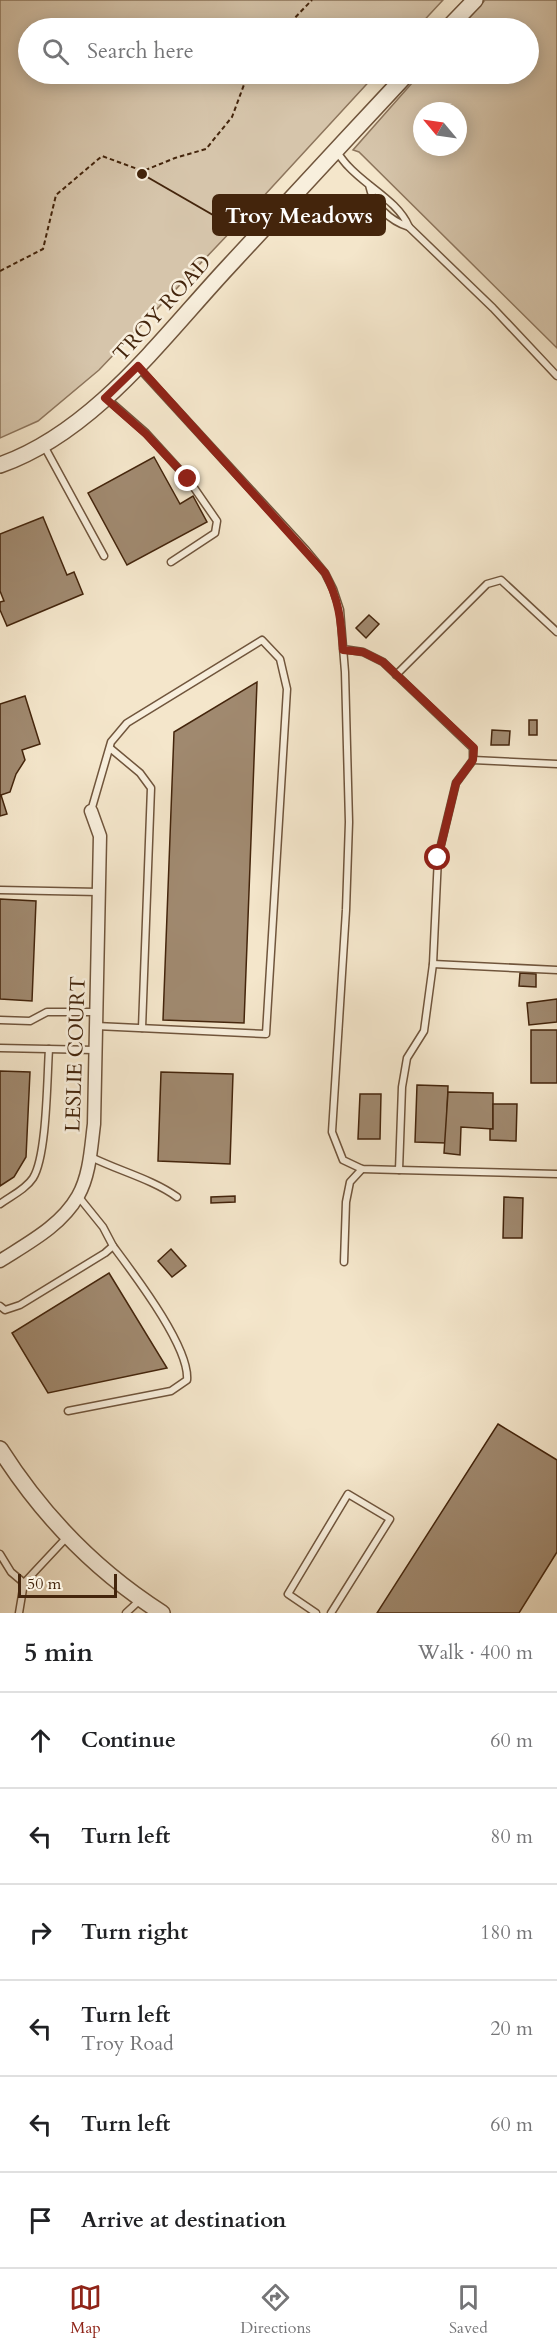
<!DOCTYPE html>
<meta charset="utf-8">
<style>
body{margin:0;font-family:Cardo,serif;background:#f2f2f2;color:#202124}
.compass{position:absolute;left:413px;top:102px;width:54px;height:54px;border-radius:50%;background:#fff;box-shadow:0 3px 15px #0003;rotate:299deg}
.scale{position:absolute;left:18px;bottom:15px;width:99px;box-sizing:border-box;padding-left:6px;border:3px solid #44250c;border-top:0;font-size:16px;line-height:21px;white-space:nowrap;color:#44250c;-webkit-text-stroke:4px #f8efdd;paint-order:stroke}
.stop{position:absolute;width:18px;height:18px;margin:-14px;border:4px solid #8f2418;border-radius:50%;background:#fff}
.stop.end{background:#8f2418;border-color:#fff;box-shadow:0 2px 6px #0008}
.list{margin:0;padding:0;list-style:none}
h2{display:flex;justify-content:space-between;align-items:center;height:78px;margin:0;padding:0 24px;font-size:26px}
h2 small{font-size:20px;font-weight:400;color:#757577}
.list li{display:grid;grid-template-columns:39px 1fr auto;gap:18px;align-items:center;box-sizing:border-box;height:96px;padding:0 24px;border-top:2px solid #e0e0e0}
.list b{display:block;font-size:22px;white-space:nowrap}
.list p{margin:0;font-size:20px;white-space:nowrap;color:#757577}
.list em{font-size:20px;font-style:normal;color:#757577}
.icon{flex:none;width:33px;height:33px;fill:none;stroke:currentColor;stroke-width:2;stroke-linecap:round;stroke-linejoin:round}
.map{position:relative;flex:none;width:557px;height:1613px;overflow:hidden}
.search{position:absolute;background:#fff;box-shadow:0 3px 15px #0003;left:18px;right:18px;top:18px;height:66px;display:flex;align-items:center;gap:15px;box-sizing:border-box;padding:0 21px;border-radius:33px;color:#757577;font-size:22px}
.sheet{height:654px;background:#fff}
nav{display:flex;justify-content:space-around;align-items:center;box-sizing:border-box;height:84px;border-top:2px solid #e0e0e0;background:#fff;font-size:16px;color:#757577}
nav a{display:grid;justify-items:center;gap:3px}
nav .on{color:#8f2418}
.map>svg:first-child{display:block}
.green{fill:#d6c5ab;stroke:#8d755c;stroke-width:1.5;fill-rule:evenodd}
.building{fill:#a0896f;stroke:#44250c;stroke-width:1.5}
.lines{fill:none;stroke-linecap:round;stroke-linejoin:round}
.service-casing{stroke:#70553c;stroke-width:9}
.minor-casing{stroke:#70553c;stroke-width:15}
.tertiary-casing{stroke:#70553c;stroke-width:18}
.path{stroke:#44250c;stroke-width:2;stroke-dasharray:4.5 3;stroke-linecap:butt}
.service{stroke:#f8efdd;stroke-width:6}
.minor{stroke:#f8efdd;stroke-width:12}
.tertiary{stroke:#f8efdd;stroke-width:15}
.route{stroke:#8f2418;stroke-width:8}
.labels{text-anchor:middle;stroke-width:5;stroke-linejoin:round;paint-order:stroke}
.street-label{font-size:21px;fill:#44250c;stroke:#f8efdd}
.leader{fill:none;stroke:#44250c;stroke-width:2}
.callout-dot{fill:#44250c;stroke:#f8efdd;stroke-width:2}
.callout{fill:#44250c;stroke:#44250c;stroke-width:2}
.callout-label{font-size:22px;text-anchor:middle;font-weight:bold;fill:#fff}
</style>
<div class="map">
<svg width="557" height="1613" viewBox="0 0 557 1613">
<rect width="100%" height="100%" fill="#f4e6cb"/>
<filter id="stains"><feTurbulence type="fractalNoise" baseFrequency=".00333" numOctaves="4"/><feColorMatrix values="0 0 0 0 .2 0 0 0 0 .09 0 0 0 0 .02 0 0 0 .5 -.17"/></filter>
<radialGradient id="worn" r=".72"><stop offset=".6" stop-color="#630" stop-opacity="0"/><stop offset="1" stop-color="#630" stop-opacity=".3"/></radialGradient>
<!-- green -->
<g class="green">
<path d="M0 0H443L417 28H28V74H376L237 225 99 370 38 421 0 438Z"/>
<path d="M485 0H557V348L359 152 353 150 420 74H528V28H460ZM422 111H458V147H422Z"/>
</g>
<!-- building -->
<g class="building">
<path d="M154 457 180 504 193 496 207 522 127 565 88 493Z"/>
<path d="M43 517 67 575 74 572 83 594 7 626 0 610V602L4 601 0 591V534Z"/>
<path d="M369 615 379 624 366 638 356 628Z"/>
<path d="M257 682 244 1023 163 1020 174 732Z"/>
<path d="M25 696 40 744 22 750 25 760 16 774 10 792 1 795 7 814 0 816V704Z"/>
<rect x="529" y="720" width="8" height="15"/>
<path d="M492 730 510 731 509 745H491Z"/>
<path d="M0 899 36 901 32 1001 0 999Z"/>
<path d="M520 973 536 974V987L519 986Z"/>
<path d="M557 999V1022L529 1025 527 1003Z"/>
<rect x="531" y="1030" width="26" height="53"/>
<path d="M0 1071 30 1072 26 1157 14 1177 0 1186Z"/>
<path d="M161 1072 233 1074 230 1164 158 1161Z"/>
<path d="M417 1085 448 1086 446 1143 415 1142Z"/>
<path d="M448 1092 493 1093V1129L461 1127 460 1155 444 1153Z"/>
<path d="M360 1094H381L380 1139H358Z"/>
<path d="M493 1104H517L516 1141 490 1140V1129H493Z"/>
<path d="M235 1196V1202L211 1203V1197Z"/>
<path d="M504 1197 523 1198 522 1238H503Z"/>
<path d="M171 1249 186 1266 172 1277 158 1261Z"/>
<path d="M109 1273 167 1368 48 1393 12 1333Z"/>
<path d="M498 1424 557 1460V1552L519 1613H377Z"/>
</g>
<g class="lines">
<defs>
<g id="service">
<path d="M336 151C340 156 344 162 348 166 367 187 398 201 409 227 390 221 373 205 369 185"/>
<path d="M409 227 493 308 557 376"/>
<path d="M138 367 306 550 325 573 333 589 340 610 345 672 349 822 346 910 332 1132 343 1160 362 1169 399 1170 402 1087 407 1058 424 1031 433 964 438 857 456 783 473 760V748L383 662 363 652 343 649"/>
<path d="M106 398 146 433 188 479 217 521 215 533 171 562"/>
<path d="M43 444 104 556"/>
<path d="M396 675 487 584 501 580 557 632"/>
<path d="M110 748 140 773 151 788 142 1028"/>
<path d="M473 760 557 764"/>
<path d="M91 811 111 742 127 723 262 640 280 659 287 689 266 1034 96 1026"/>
<path d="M0 890 99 892"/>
<path d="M433 964 557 970"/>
<path d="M0 1020 30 1021 47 1012H96"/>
<path d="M0 1048 95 1050"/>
<path d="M91 1157C119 1171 152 1179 177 1197"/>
<path d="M399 1170 557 1174"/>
<path d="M0 1204C11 1196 26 1189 33 1178 47 1156 47 1078 49 1049"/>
<path d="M344 1262 346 1202 350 1182 362 1169"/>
<path d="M0 1306 5 1310 20 1305 105 1253 113 1246 103 1227 78 1196"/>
<path d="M68 1411 171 1391 187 1380C190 1347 133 1273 113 1246"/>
<path d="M0 1554 11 1572 24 1583"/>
<path d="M19 1613 24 1583 67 1537"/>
<path d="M126 1613 140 1600"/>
<path d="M316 1613 288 1594 348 1494 390 1519 331 1613"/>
</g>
<path id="minor" d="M0 1261C28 1243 61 1226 78 1196 90 1175 91 1147 94 1124L100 836 91 811"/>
<g id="tertiary">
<path d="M448 28 475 0"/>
<path d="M0 465C94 432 162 338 228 267 287 203 347 138 407 74"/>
<path d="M0 1449C42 1515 96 1571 162 1613"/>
</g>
</defs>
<!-- service casing -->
<use href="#service" class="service-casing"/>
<!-- minor casing -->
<use href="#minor" class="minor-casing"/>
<!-- tertiary casing -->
<use href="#tertiary" class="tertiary-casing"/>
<!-- path -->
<g class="path">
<path d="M285 28 312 0"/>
<path d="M0 271 43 249 56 195 102 156 143 171 175 158 206 149 232 117 248 74"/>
</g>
<!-- service -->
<use href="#service" class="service"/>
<!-- minor -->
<use href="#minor" class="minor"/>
<!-- tertiary -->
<use href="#tertiary" class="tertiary"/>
</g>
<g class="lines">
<!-- route -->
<path class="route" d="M188 479 146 434 105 398 138 366 325 573C339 600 341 620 343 650L363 652 383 662 474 748 473 760 456 783 438 858"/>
</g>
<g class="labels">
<!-- street labels -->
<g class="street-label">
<text transform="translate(162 308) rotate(-48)" y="7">TROY ROAD</text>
<text transform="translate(75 1054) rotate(-88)" y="7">LESLIE COURT</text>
</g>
</g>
<!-- callouts -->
<path class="leader" d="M142 174L213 215"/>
<circle class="callout-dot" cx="142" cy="174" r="6"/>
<rect class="callout" x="213" y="195" width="172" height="40" rx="6"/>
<g class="callout-label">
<text x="299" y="223">Troy Meadows</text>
</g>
<rect width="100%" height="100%" filter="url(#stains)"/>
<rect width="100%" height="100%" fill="url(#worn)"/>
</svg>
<svg class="compass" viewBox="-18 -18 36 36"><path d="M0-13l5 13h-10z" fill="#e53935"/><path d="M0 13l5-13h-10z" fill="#757577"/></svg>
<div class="scale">50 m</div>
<div class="stop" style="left:438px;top:858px"></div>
<div class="stop end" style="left:188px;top:479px"></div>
<div class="search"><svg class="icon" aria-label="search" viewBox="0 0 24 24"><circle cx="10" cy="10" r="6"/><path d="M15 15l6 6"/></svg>Search here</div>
</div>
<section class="sheet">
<h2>5 min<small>Walk · 400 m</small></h2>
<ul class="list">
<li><svg class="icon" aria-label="ahead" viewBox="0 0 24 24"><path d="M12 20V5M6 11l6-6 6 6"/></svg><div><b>Continue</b></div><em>60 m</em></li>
<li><svg class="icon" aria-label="left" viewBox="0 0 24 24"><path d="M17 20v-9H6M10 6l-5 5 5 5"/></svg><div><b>Turn left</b></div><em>80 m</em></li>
<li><svg class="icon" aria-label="right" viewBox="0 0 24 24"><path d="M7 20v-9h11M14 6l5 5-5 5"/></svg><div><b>Turn right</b></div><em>180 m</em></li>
<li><svg class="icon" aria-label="left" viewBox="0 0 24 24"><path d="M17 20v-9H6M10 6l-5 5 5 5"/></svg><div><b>Turn left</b><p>Troy Road</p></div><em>20 m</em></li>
<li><svg class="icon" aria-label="left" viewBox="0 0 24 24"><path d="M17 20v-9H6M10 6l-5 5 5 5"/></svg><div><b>Turn left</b></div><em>60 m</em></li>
<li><svg class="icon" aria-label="arrive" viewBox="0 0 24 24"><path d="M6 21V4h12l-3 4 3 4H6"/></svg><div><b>Arrive at destination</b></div></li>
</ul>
</section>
<nav>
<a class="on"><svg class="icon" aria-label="map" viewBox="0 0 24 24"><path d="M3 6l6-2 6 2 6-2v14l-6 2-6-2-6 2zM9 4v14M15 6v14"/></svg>Map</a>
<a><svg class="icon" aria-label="directions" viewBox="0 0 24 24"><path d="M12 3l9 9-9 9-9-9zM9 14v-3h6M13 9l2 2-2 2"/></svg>Directions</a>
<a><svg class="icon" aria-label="saved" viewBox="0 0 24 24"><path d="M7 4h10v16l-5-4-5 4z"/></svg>Saved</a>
</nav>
